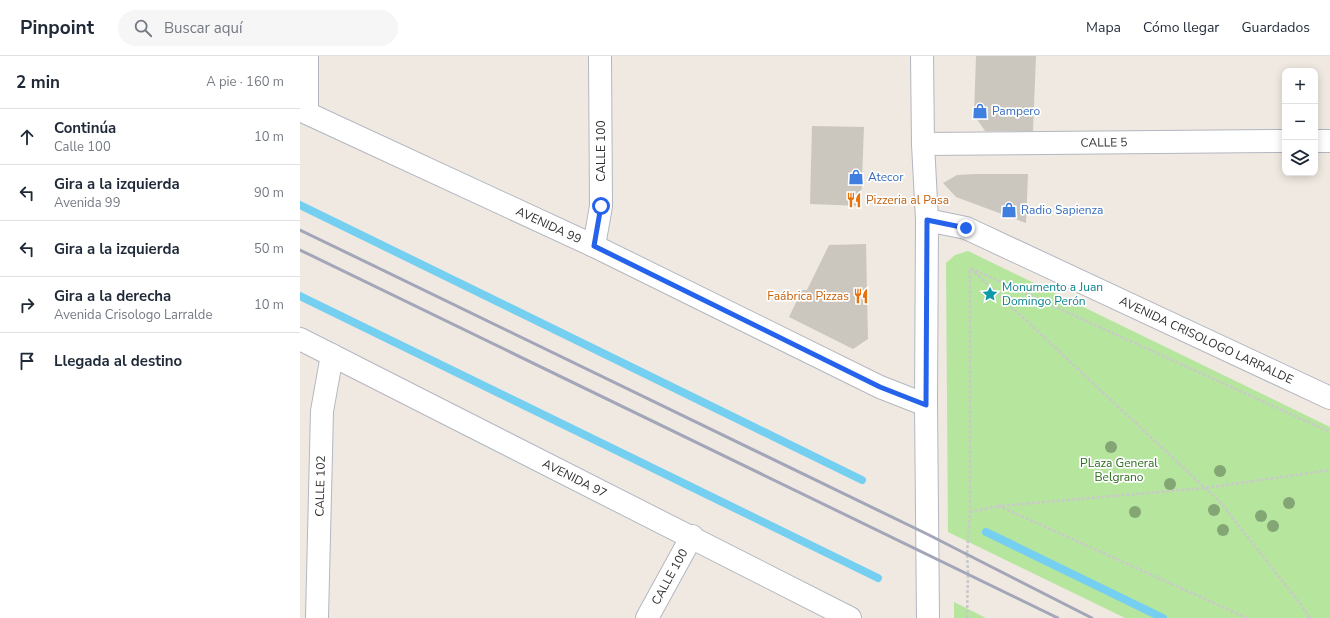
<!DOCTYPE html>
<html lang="es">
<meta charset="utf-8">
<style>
body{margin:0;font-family:"Nunito Sans",sans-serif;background:#f6f6f7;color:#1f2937}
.controls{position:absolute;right:12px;top:12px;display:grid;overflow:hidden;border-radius:8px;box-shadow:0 2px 10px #0003}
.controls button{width:36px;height:36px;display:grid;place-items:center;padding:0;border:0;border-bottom:1px solid #e0e1e3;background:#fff;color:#1f2937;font:20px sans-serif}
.stop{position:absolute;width:12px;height:12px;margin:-9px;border:3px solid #2563eb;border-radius:50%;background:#fff}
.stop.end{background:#2563eb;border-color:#fff;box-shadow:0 1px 4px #0008}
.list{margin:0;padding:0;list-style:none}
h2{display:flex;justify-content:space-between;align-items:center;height:52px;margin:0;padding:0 16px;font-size:17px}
h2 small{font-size:13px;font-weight:400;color:#747a83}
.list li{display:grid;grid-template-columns:26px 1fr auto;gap:12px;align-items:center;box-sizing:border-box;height:56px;padding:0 16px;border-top:1px solid #e0e1e3}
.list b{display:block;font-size:15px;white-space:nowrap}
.list p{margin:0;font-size:13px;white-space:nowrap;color:#747a83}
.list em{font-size:13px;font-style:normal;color:#747a83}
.icon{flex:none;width:22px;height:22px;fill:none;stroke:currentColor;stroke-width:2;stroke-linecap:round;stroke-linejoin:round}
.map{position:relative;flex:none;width:1030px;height:562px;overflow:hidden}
header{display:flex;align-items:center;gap:24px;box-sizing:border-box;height:56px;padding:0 20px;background:#fff;border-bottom:1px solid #e0e1e3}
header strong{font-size:19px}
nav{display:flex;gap:22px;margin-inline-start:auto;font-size:14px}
.search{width:280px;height:36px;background:#f6f6f7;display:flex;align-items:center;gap:10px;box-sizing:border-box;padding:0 14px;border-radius:22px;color:#747a83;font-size:15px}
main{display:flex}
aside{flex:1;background:#fff}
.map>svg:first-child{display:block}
.green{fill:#b6e59e}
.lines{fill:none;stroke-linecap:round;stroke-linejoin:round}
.stream{stroke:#75cff0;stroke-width:8}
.building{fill:#cbc7bf}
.street-casing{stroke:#b4b7c1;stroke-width:24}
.secondary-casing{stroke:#b4b7c1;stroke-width:24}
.path{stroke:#c9c9c9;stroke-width:2.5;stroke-dasharray:3 2;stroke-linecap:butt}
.street{stroke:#fff;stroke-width:22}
.secondary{stroke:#fff;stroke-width:22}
.rail{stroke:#a3a6b8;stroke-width:3}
.tree{fill:#84a574}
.route{stroke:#2563eb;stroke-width:5}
.labels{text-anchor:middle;stroke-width:3.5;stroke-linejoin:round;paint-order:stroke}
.shop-label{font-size:12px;fill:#366cbe;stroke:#fff;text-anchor:start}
.street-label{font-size:12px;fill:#2e2e2e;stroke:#fff}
.food-label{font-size:12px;fill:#c56008;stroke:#fff;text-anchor:start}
.culture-label{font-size:12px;fill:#0d838f;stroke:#fff;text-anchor:start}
.park-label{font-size:12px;fill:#2c6e1b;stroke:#fff}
</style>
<header>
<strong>Pinpoint</strong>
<div class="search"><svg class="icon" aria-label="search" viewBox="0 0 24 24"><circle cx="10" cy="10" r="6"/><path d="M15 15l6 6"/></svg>Buscar aquí</div>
<nav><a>Mapa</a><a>Cómo llegar</a><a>Guardados</a></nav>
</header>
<main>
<aside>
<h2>2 min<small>A pie · 160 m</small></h2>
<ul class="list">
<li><svg class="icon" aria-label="ahead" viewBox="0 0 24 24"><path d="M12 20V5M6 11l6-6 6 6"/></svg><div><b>Continúa</b><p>Calle 100</p></div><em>10 m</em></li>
<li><svg class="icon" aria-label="left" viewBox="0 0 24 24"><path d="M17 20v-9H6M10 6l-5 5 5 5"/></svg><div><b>Gira a la izquierda</b><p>Avenida 99</p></div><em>90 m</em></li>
<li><svg class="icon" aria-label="left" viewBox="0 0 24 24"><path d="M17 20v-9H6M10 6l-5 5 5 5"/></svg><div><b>Gira a la izquierda</b></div><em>50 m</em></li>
<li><svg class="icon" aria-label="right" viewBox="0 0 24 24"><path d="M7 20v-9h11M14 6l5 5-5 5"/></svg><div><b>Gira a la derecha</b><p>Avenida Crisologo Larralde</p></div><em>10 m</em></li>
<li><svg class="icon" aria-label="arrive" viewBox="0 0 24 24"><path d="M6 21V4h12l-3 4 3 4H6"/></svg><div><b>Llegada al destino</b></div></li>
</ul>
</aside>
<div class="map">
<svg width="1030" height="562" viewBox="0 0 1030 562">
<rect width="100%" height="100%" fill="#efe9e1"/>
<!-- green -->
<g class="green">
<path d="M668 195 1030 371V562H825L648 476 646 207 655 199Z"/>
<path d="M654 546 686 562H654Z"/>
</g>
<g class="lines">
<!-- stream -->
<g class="stream">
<path d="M0 149 562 424"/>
<path d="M0 240 578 522"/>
<path d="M686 476 863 562"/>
</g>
</g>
<!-- building -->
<g class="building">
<path d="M676 0H736L733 75H685L674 59Z"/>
<path d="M512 70 564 71 561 150 510 148Z"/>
<path d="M676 118H728L726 167 656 141 643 127 657 119Z"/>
<path d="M566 188 568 283 553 293 489 261 502 234H507L529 189Z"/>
</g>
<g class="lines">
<defs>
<g id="street">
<path id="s1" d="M0 54 294 190 580 331 626 349"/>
<path d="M7 57V0"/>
<path d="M1015 85H1030"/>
<path id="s2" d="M623 88 985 85"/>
<path id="s3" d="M627 164 666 172 1030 342"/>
<path d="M294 190 301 150 300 0"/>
<path id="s4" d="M0 283 550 562"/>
<path id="s5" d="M17 562 22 355 32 299"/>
<path id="s6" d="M347 562 392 480"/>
</g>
<path id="secondary" d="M622 0 623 88 627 164 626 349 628 562"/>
</defs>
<!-- street casing -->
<use href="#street" class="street-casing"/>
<!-- secondary casing -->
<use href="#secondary" class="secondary-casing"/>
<!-- path -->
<g class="path">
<path d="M670 456 699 450"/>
<path d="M667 562 668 517 667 498 670 456V213"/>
<path d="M947 562 699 450 905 432 1030 414"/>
<path d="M1010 562 1002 550 920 446 670 212 1030 376"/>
</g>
<!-- street -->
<use href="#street" class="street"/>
<!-- secondary -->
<use href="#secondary" class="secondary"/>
<!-- rail -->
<g class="rail">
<path d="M0 174 627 478 792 562"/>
<path d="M0 194 758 562"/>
</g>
</g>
<!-- trees -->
<g class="tree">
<circle cx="811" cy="391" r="6"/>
<circle cx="920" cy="415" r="6"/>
<circle cx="870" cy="428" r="6"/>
<circle cx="989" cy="447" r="6"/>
<circle cx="914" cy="454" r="6"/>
<circle cx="835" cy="456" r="6"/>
<circle cx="961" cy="460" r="6"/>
<circle cx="973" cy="470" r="6"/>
<circle cx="923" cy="474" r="6"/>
</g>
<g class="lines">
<!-- route -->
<path class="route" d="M301 150 294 190 580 331 626 349 627 164 666 172"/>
</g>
<!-- icons -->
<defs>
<symbol id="shop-bare" viewBox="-9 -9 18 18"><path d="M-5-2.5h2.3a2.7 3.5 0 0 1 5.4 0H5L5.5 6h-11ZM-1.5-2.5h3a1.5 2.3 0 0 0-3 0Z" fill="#3f7fe0" stroke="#fff" stroke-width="2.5" paint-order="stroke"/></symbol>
<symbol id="restaurant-bare" viewBox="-9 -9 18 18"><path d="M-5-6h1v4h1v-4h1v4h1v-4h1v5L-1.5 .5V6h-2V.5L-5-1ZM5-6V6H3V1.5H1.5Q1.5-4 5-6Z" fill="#e8710a" stroke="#fff" stroke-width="2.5" paint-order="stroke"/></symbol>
<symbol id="sight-bare" viewBox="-9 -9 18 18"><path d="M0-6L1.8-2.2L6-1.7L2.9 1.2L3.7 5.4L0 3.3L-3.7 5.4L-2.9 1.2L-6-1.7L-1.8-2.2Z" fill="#0f9aa8" stroke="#fff" stroke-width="2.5" paint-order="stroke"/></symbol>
</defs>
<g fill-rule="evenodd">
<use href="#shop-bare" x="669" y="44" width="22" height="22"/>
<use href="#shop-bare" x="545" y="110" width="22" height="22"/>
<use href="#restaurant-bare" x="543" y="133" width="22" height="22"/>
<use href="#shop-bare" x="698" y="143" width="22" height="22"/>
<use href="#sight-bare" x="679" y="227" width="22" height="22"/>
<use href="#restaurant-bare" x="550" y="229" width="22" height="22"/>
</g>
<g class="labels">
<!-- shop labels -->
<g class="shop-label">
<text x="692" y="59">Pampero</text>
<text x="568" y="125">Atecor</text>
<text x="721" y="158">Radio Sapienza</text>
</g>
<!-- street labels -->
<g class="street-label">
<text dy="4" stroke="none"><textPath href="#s2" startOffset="181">CALLE 5</textPath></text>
<text transform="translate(301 95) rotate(-90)" y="4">CALLE 100</text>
<text dy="4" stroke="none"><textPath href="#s1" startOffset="274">AVENIDA 99</textPath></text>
<text dy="4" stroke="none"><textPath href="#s3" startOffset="305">AVENIDA CRISOLOGO LARRALDE</textPath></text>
<text dy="4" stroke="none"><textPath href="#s4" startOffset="308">AVENIDA 97</textPath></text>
<text dy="4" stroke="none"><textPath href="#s5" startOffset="132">CALLE 102</textPath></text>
<text dy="4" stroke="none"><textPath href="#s6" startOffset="47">CALLE 100</textPath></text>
</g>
<!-- food labels -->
<g class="food-label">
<text x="566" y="148">Pizzeria al Pasa</text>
<text x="549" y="244" text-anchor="end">Faábrica Pizzas</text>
</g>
<!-- culture labels -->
<g class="culture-label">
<text x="702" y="235">Monumento a Juan<tspan x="702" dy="14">Domingo Perón</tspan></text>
</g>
<!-- park labels -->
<g class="park-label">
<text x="819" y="411">PLaza General<tspan x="819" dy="14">Belgrano</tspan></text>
</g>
</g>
</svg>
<div class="controls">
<button>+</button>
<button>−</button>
<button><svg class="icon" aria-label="layers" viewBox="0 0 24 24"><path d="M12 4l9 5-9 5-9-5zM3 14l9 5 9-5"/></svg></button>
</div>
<div class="stop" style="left:301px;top:150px"></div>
<div class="stop end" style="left:666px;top:172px"></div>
</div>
</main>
